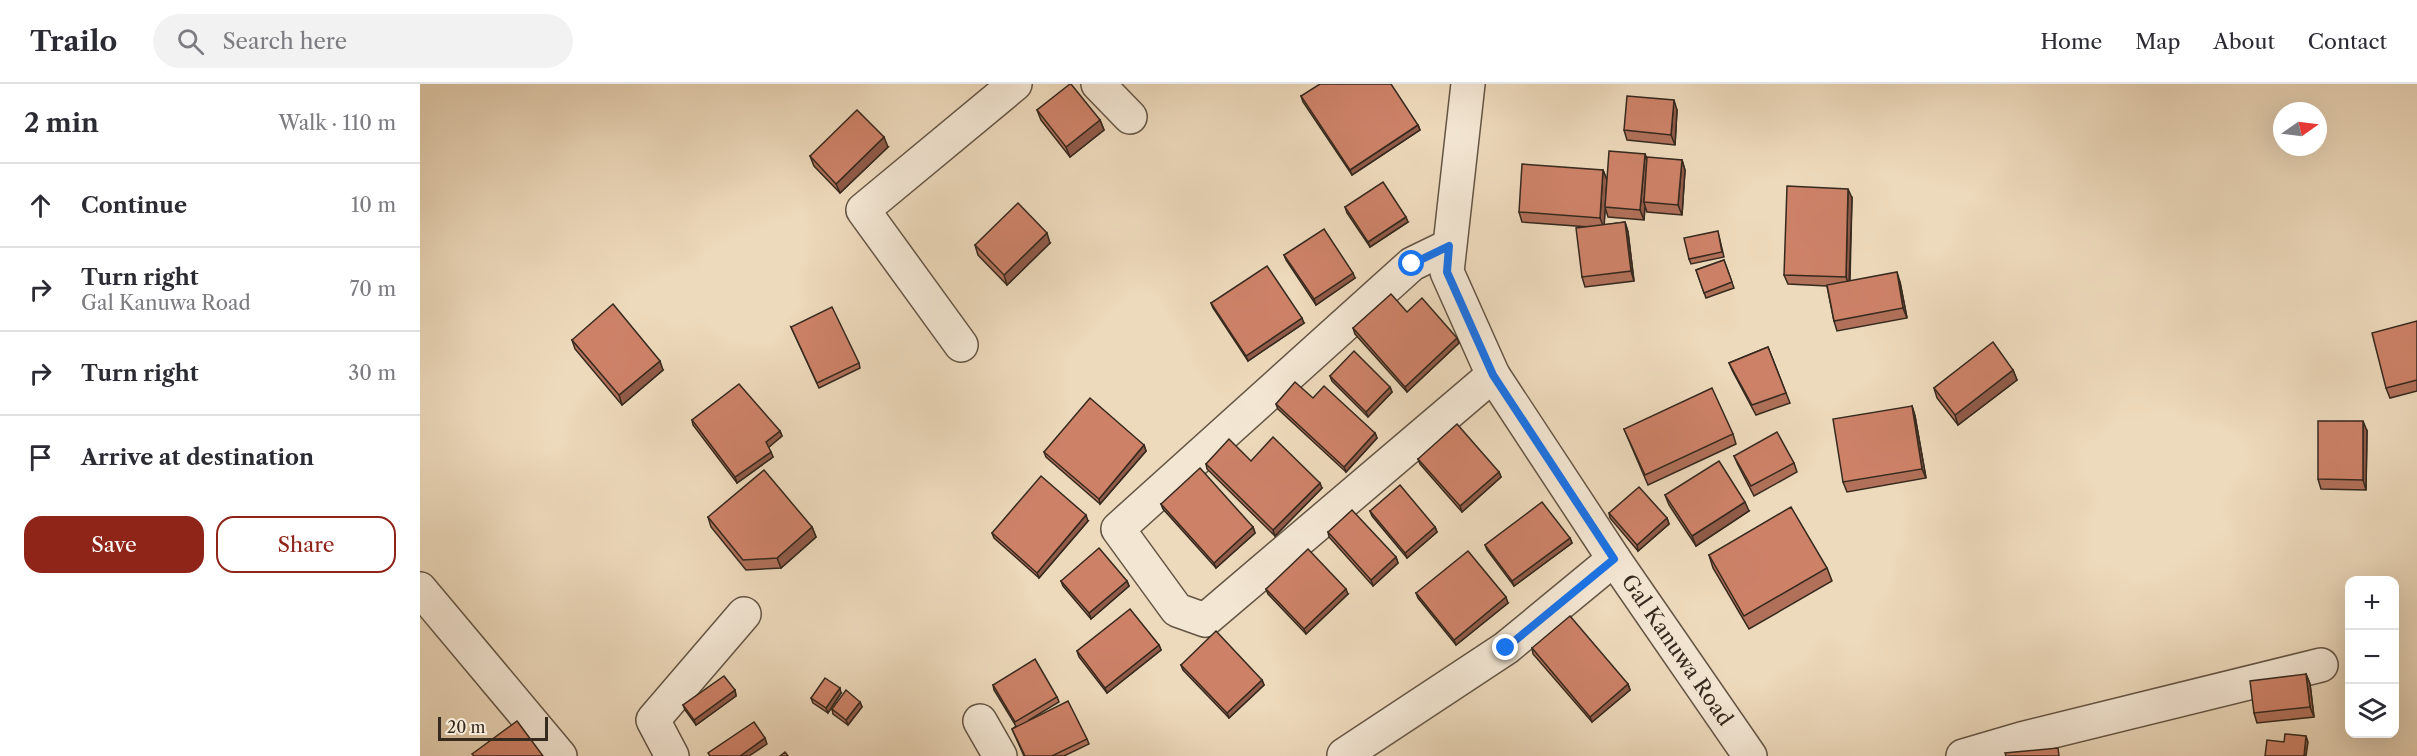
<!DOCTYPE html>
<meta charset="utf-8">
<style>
body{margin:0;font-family:"Libre Caslon Text",serif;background:#f2f2f3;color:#2b2b33}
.controls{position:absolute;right:18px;bottom:18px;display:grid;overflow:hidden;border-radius:12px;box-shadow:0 6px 24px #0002}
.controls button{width:54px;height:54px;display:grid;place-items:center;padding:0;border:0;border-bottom:2px solid #e1e1e2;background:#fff;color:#2b2b33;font:30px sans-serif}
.compass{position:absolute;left:1853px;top:18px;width:54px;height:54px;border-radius:50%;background:#fff;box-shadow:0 6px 24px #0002;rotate:76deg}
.scale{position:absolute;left:18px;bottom:15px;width:110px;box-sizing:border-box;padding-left:6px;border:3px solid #36291e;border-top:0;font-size:16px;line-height:21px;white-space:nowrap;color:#36291e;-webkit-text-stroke:4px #f3e6d3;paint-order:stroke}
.stop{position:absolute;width:18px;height:18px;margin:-14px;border:4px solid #1a73e8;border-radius:50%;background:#fff}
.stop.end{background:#1a73e8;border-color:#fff;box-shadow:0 2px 6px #0008}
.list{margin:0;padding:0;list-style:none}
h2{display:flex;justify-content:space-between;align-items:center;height:78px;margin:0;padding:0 24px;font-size:26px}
h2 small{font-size:20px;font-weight:400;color:#7c7c81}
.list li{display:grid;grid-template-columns:39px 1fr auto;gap:18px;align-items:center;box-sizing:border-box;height:84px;padding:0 24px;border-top:2px solid #e1e1e2}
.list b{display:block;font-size:22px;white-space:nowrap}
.list p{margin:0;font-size:20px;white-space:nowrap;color:#7c7c81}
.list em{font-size:20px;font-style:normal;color:#7c7c81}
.actions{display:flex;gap:12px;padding:18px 24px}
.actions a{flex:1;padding:14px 0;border:2px solid #8f2418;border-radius:18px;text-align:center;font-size:21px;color:#8f2418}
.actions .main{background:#8f2418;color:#fff}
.icon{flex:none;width:33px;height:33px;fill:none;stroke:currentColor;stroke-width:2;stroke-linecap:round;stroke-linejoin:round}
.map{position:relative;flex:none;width:1997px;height:672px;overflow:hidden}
header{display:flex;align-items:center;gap:36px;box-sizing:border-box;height:84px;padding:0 30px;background:#fff;border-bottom:2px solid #e1e1e2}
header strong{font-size:28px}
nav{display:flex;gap:33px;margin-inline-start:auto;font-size:21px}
.search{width:420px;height:54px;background:#f2f2f3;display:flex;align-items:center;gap:15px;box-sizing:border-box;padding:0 21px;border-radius:33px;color:#7c7c81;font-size:22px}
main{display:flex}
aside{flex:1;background:#fff}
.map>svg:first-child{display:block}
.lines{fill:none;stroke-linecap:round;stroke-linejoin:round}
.minor-casing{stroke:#645545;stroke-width:36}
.minor{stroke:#f3e6d3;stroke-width:33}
.wall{fill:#b07059;stroke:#36291e;stroke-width:1.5}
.shaded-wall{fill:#905b49;stroke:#36291e;stroke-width:1.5}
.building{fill:#cd8268;stroke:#36291e;stroke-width:1.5}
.route{stroke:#1a73e8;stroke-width:8}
.labels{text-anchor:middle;stroke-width:5;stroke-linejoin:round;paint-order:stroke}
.street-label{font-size:21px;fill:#36291e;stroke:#f3e6d3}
</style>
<header>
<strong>Trailo</strong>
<div class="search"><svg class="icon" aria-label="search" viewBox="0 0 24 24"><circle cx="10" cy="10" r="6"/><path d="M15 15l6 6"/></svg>Search here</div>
<nav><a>Home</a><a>Map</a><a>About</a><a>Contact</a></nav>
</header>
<main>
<aside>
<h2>2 min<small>Walk · 110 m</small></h2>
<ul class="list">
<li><svg class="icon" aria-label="ahead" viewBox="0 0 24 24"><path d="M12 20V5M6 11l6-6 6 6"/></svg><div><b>Continue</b></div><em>10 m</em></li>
<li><svg class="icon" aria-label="right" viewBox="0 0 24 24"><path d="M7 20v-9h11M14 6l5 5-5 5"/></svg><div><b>Turn right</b><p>Gal Kanuwa Road</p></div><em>70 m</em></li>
<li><svg class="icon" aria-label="right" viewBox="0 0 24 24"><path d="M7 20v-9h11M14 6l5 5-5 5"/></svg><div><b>Turn right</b></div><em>30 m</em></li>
<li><svg class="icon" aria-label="arrive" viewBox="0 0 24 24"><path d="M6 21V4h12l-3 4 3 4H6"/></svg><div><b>Arrive at destination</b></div></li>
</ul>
<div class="actions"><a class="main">Save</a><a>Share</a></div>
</aside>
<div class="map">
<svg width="1997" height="672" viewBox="0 0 1997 672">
<rect width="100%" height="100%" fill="#edd9bb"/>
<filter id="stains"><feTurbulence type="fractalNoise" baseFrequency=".00333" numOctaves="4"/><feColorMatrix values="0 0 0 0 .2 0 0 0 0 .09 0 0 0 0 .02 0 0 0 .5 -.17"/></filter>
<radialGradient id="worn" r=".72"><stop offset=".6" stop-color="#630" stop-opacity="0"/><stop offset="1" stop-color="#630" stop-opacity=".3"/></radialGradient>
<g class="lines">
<defs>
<g id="minor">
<path d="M678 0 710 33"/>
<path id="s1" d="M1048 0 1027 188 1073 291 1194 475 1330 672"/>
<path d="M1029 162 992 180 698 445 757 526 785 536 1073 291"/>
<path d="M541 261 443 126 595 0"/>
<path d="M0 505 140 672"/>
<path d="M560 637 580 672"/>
<path d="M924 671 1086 564 1194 475"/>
<path d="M252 672 233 636 324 530"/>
<path d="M1543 672 1601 655 1901 581"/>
</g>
</defs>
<!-- minor casing -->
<use href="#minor" class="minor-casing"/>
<!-- minor -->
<use href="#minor" class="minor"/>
</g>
<!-- wall -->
<g class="wall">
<path d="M881 12 998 41 1000 46 932 91 883 18Z"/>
<path d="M617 26 680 36 684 46 650 73 621 36Z"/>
<path d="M1257 26 1255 61 1207 56 1204 46Z"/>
<path d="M468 63 420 109 394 82 390 72Z"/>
<path d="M1225 70 1227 75 1262 76 1265 86 1262 131 1227 128 1225 122 1224 136 1188 133 1185 123 1184 141 1205 138 1208 148 1214 197 1165 203 1162 193 1169 143 1102 138 1099 128 1183 86 1187 96Z"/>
<path d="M1432 114 1430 197 1480 198 1487 234 1417 247 1414 237 1407 202 1368 200 1364 191Z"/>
<path d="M925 123 988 138 950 163 927 129Z"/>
<path d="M1299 152 1304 173 1271 180 1269 175Z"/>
<path d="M630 159 587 201 558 171 555 161Z"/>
<path d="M864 171 935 194 896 221 866 176Z"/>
<path d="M1304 176 1314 204 1286 214 1276 186Z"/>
<path d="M791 219 884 239 828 277 793 224Z"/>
<path d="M987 228 1039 259 987 308 935 250 933 244Z"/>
<path d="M1997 237V307L1970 314 1966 304Z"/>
<path d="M371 243 439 279 440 284 399 304Z"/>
<path d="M152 256 243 286 202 321 155 265Z"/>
<path d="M1348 263 1370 319 1336 331 1313 288 1309 279Z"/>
<path d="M1593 286 1597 296 1538 341 1517 314 1514 304Z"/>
<path d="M910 292 970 303 972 308 948 333 912 297Z"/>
<path d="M893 314 955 349 957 354 926 388 858 325 856 320Z"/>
<path d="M1492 322 1495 332 1506 394 1427 408 1423 398Z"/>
<path d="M272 336 360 347 362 352 348 363 353 373 317 399 273 341Z"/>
<path d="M1204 345 1313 350 1316 360 1228 401Z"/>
<path d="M1947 347 1946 406 1901 405 1898 395Z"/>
<path d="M724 361 726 367 680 420 626 373 624 368Z"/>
<path d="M1314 372 1374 379 1377 388 1334 412 1318 381Z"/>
<path d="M998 375 1079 388 1081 393 1042 428 1000 380Z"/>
<path d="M786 380 902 404 855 452 787 385Z"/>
<path d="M1245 411 1329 427 1276 462 1249 421Z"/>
<path d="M741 420 833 443 835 449 796 484 743 425Z"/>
<path d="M950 427 1015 443 1017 448 987 474 952 432Z"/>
<path d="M1189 429 1247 434 1249 440 1218 467 1190 434Z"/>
<path d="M288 433 392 443 396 453 361 484 326 486 291 443Z"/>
<path d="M668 437 619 494 574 454 572 449Z"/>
<path d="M908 448 976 473 978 479 953 502 909 453Z"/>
<path d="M1150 454 1152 459 1094 502 1067 466 1065 461Z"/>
<path d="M1289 471 1407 484 1412 497 1329 545 1293 484Z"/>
<path d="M641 497H707L709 502 671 535 643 502Z"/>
<path d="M846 505 928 510 886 550 848 510Z"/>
<path d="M996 509 1088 519 1036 561 998 514Z"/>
<path d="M739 561 741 566 687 609 659 573 657 567Z"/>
<path d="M1112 564 1208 600 1210 606 1172 638 1113 570Z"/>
<path d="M761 581 842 596 844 601 809 634 763 586Z"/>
<path d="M1886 590 1890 600 1894 633 1837 639 1834 629Z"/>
<path d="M573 601 637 613 639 618 609 636 667 655 669 660 644 672H604L592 645 596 642 574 606Z"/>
<path d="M315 606 316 612 276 641 265 626 263 621Z"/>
<path d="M421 609 408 629 393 619 391 614Z"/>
<path d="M440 618 442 623 428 641 413 630 412 625Z"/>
</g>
<!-- shaded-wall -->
<g class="shaded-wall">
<path d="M1254 16 1257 26 1255 61 1251 51Z"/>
<path d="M680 36 684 46 650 73 646 63Z"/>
<path d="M998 41 1000 46 932 91 930 86Z"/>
<path d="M464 53 468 63 420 109 416 100Z"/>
<path d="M1225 70 1228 80 1224 118 1225 122 1224 136 1220 126Z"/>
<path d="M1262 76 1265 86 1262 131 1258 121Z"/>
<path d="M1183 86 1187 96 1184 144 1180 134Z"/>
<path d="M1428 105 1432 114 1429 202 1426 193Z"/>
<path d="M986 133 988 138 950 163 948 158Z"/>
<path d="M1205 138 1208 148 1214 197 1211 187Z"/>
<path d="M627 149 630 159 587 201 584 191Z"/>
<path d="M1477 188 1480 198 1487 234 1483 224Z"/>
<path d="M933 189 935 194 896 221 894 215Z"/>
<path d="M882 234 884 239 828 277 826 272Z"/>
<path d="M1037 254 1039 259 987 308 985 303Z"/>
<path d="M240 277 243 286 202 321 199 311Z"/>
<path d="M1593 286 1597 296 1538 341 1535 331Z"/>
<path d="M970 303 972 308 948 333 946 328Z"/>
<path d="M1492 322 1495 332 1506 394 1502 385Z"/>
<path d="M1943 337 1947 347 1946 406 1943 396Z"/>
<path d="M360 347 362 352 348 364 346 358Z"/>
<path d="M955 349 957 354 926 388 924 383Z"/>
<path d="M724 361 726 367 680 420 679 415Z"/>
<path d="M351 368 353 373 317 399 315 393Z"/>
<path d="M1079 388 1081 393 1042 428 1040 422Z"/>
<path d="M900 399 902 404 855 452 853 446Z"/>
<path d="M1325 418 1329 427 1276 462 1272 452Z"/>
<path d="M666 431 668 437 619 494 617 489Z"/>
<path d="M1247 434 1249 440 1218 467 1217 461Z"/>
<path d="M392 443 396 453 361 484 357 474Z"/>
<path d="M833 443 835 449 796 484 794 479Z"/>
<path d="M1015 443 1017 448 987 474 985 469Z"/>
<path d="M1150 454 1152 459 1094 502 1092 497Z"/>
<path d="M976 473 978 479 953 502 951 496Z"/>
<path d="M707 497 709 502 671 535 669 529Z"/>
<path d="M926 505 928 510 886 550 884 545Z"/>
<path d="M1086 513 1088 519 1036 561 1034 556Z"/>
<path d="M739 561 741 566 687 609 685 604Z"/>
<path d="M1886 590 1890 600 1894 633 1890 623Z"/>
<path d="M842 596 844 601 809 634 807 629Z"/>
<path d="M1208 600 1210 606 1172 638 1170 633Z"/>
<path d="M420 604 421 609 408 629 406 624Z"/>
<path d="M315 606 316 612 276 641 274 636Z"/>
<path d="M440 618 442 623 428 641 426 636Z"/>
<path d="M1886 652 1888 658 1886 672H1884Z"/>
<path d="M345 654 347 660 329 672H320Z"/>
</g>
<!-- building -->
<g class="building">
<path d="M650 0H651L680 36 646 63 617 26Z"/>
<path d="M900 0H971L998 41 930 86 881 12Z"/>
<path d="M1207 12 1254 16 1251 51 1204 46Z"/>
<path d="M437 26 464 53 416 100 390 72Z"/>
<path d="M1189 67 1225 70 1220 126 1185 123Z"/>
<path d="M1227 73 1262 76 1258 121 1224 118Z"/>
<path d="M1102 80 1183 86 1180 134 1099 128Z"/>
<path d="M963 98 986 133 948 158 925 123Z"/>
<path d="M1367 102 1428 105 1426 193 1364 191Z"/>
<path d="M598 119 627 149 584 191 555 161Z"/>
<path d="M1205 138 1211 187 1162 193 1156 144Z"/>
<path d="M904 145 933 189 894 215 864 171Z"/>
<path d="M1298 147 1302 168 1269 175 1264 154Z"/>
<path d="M1304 176 1312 198 1284 209 1276 186Z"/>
<path d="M847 182 882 234 826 272 791 219Z"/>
<path d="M1477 188 1483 224 1414 237 1407 201Z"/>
<path d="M971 210 987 228 1002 214 1037 254 985 303 933 244Z"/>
<path d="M193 220 240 277 199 311 152 256Z"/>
<path d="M412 223 439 279 397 299 371 243Z"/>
<path d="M1997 237V296L1966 304 1952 249Z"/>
<path d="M1573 258 1593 286 1535 331 1514 304Z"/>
<path d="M1348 263 1366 309 1332 321 1309 279Z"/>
<path d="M934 267 970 303 946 328 910 292Z"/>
<path d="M875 298 893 314 904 302 955 349 924 383 856 320Z"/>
<path d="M319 300 360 347 346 358 351 368 315 393 272 336Z"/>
<path d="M1292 304 1313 350 1225 391 1204 345Z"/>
<path d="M670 314 724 361 679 415 624 368Z"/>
<path d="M1492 322 1502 385 1423 398 1413 335Z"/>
<path d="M1898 337H1943V396L1898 395Z"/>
<path d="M1037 340 1079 388 1040 422 998 375Z"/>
<path d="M1357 348 1374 379 1331 402 1314 372Z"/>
<path d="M853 353 900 399 853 446 786 380 809 355 831 377Z"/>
<path d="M1299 377 1325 418 1272 452 1245 411Z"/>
<path d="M780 384 833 443 794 479 741 420Z"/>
<path d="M344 386 392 443 357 474 323 476 288 433Z"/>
<path d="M621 392 666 431 617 489 572 449Z"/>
<path d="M980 401 1015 443 985 469 950 427Z"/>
<path d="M1219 403 1247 434 1217 461 1189 429Z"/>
<path d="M1122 418 1150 454 1092 497 1065 461Z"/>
<path d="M1371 423 1407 484 1324 532 1289 471Z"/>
<path d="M932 426 976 473 951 496 908 448Z"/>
<path d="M679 464 707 497 669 529 641 497Z"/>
<path d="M888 465 926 505 884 545 846 505Z"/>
<path d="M1048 467 1086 513 1034 556 996 509Z"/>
<path d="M710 525 739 561 685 604 657 567Z"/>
<path d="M1150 532 1208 600 1170 633 1112 564Z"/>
<path d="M796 547 842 596 807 629 761 581Z"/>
<path d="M615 575 637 613 595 638 573 601Z"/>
<path d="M1886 590 1890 623 1834 629 1830 597Z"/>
<path d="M304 592 315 606 274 636 263 621Z"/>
<path d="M405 594 420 604 406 624 391 614Z"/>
<path d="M426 606 440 618 426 636 412 625Z"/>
<path d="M648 617 667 655 632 672H605L592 645Z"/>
<path d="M97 637 123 672H54L52 670Z"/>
<path d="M334 638 345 654 320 672H290L288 669Z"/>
<path d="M1865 650 1886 652 1884 672H1845L1847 656 1864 658Z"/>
<path d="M1638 664 1639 672H1586L1585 669Z"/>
<path d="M365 668 368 672H360Z"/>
</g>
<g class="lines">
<!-- route -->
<path class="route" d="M992 180 1029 162 1027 188 1073 291 1194 475 1086 564"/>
</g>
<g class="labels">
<!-- street labels -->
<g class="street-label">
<text dy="7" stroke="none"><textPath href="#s1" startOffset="633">Gal Kanuwa Road</textPath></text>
</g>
</g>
<rect width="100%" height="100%" filter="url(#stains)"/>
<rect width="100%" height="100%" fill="url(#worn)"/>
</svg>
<div class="controls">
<button>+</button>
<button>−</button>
<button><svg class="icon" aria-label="layers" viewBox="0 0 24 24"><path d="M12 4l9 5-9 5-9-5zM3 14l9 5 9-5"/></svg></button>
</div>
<svg class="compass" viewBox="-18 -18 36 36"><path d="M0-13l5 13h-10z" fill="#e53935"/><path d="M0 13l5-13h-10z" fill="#7c7c81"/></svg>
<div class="scale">20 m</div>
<div class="stop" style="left:992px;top:180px"></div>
<div class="stop end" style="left:1086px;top:564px"></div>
</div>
</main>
